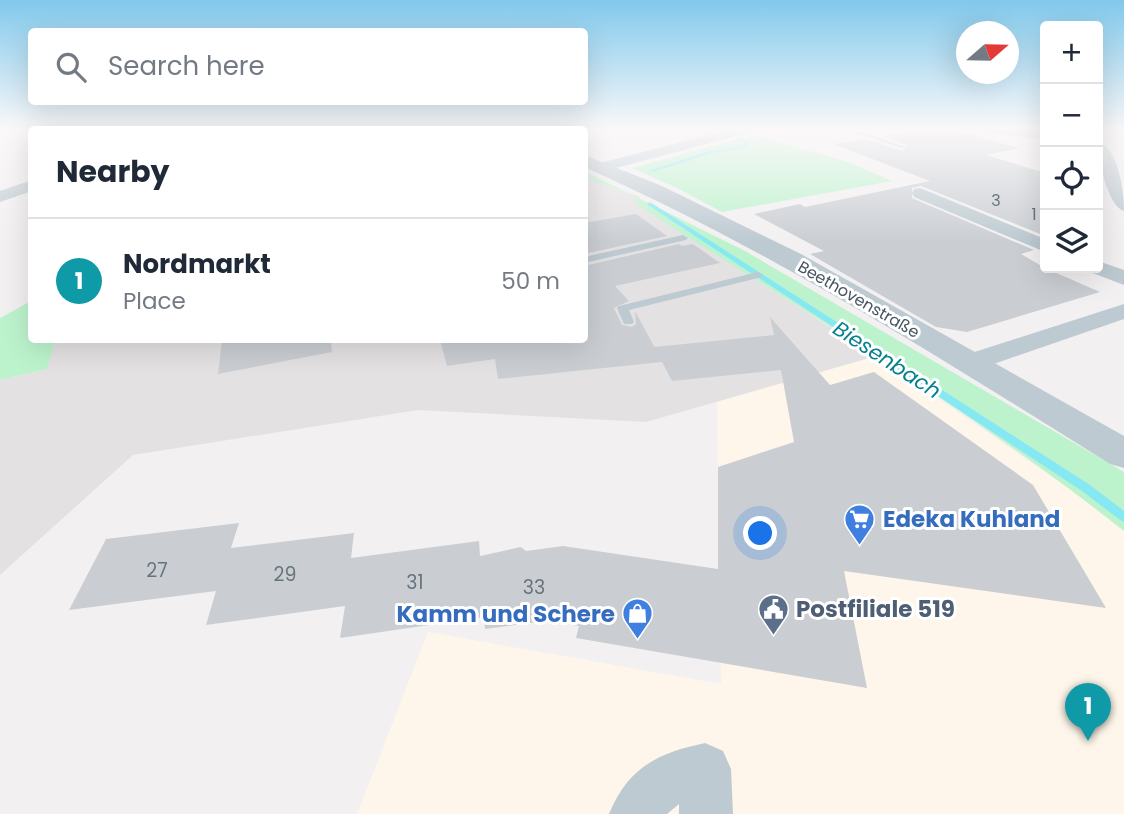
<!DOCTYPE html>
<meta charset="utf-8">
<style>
body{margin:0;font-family:Poppins,sans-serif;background:#f6f6f7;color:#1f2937}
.controls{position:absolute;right:21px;top:21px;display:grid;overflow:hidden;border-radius:7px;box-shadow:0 7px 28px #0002}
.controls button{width:63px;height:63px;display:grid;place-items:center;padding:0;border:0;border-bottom:2px solid #e0e1e3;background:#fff;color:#1f2937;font:35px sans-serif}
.compass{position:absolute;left:956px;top:21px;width:63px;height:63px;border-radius:50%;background:#fff;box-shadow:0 7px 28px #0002;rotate:70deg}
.you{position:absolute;left:761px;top:534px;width:24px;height:24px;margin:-18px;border:5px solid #fff;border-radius:50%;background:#1a73e8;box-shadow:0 0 0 10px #1a73e833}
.badge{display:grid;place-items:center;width:46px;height:46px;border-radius:50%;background:#2563eb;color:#fff;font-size:23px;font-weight:700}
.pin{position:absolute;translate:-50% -58px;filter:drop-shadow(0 2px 4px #0008)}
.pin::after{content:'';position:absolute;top:37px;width:24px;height:21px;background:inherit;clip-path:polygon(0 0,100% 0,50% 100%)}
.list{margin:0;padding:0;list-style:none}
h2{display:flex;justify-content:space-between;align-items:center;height:91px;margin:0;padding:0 28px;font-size:30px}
h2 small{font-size:23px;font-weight:400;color:#747a83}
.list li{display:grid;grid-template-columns:46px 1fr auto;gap:21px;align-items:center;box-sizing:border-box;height:126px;padding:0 28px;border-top:2px solid #e0e1e3}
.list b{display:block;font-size:26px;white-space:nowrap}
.list p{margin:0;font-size:23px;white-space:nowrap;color:#747a83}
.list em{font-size:23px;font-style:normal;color:#747a83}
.icon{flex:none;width:38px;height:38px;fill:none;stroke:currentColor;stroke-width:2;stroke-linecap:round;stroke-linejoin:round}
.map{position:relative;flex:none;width:1124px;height:814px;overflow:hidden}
.search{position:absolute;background:#fff;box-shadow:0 7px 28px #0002;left:28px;top:28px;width:560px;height:77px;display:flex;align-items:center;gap:18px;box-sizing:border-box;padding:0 24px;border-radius:7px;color:#747a83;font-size:26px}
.panel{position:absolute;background:#fff;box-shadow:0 7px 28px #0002;left:28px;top:126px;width:560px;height:217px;border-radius:7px}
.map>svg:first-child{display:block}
.commercial{fill:#fef6ea}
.education{fill:#e4e1e3}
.green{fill:#bcf3cc}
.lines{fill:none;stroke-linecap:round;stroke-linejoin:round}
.stream{fill:#86e8f3;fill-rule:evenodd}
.building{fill:#caced3}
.service{fill:#bdcad1;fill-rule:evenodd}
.minor{fill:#bdcad1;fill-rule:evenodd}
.tertiary{fill:#bdcad1;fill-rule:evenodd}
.labels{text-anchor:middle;stroke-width:6;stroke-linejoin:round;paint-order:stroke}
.number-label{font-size:16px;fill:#68747d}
.far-street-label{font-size:16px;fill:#475660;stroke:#fff}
.near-number-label{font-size:19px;fill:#68747d}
.water-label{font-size:21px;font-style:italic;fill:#05808e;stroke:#fff}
.near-shop-label{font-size:23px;font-weight:bold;fill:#366cbe;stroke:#fff;text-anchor:start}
.near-service-label{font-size:23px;font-weight:bold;fill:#4e5e75;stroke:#fff;text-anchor:start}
</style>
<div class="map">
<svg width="1124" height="814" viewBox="0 0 1124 814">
<rect width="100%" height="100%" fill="#f3f0f1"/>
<!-- commercial -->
<path class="commercial" d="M876 356 1074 492 1124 531V814H357L428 632 721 684 717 402Z"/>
<!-- education -->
<path class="education" d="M585 178 640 197 635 203 876 356 646 422 418 410 133 455 0 575V380L47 369 55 340H584Z"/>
<!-- green -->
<g class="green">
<path d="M753 135 848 162 892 181 722 212 677 188 632 168Z"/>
<path d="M584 171 745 251 1124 472V531C970 409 799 308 634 203L640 197 585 178Z"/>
<path d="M31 301 32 340H55L47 369 0 380V318Z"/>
</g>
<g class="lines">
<!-- stream -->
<g class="stream">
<path d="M714 129H719L723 131 721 132Z"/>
<path d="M736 137 749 142 746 148 712 153 653 172 648 171 709 151 743 146 744 143 736 139Z"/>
<path d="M650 202 1090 485 1124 511V522L1120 520 1082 491 648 205 647 204Z"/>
</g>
</g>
<!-- building -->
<g class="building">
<path d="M925 129 955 130 1019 148 986 155 1045 173V236L921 186 912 188V198L1034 250 1021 254 1045 268 1100 292 967 332 936 327 810 254 824 251 754 214 800 204 805 207 930 181 833 144 866 139 902 151 908 146 883 136Z"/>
<path d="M636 214 667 236 584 254V223Z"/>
<path d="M679 244 682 246 693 244 720 263 615 286 629 301 614 308 622 325 632 327 636 324 635 311 656 350 654 347 774 335 770 317 830 385 874 372 1033 485 1106 608 844 571 867 688 576 638 579 626 545 621 485 629 484 617 340 638 345 606 206 625 216 591 69 610 106 539 239 523 231 548 354 533 351 558 479 541 480 556 521 547 526 551 563 546 718 569V467L794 442 781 370 672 381 662 362 498 379 495 359 447 366 440 340H584V266Z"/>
<path d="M222 340H331L332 352 218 374Z"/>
</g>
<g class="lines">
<!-- service -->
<g class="service">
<path d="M533 129H542L532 130Z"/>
<path d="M845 129H853L906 147 901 148Z"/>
<path d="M683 235 688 238 686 240 584 263V257Z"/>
<path d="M758 272 763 275 762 277 629 310 634 322 632 324H624L617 308 619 306Z"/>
</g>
<!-- minor -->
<g class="minor">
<path d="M79 129H94V130H80Z"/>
<path d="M246 129H261V130H247Z"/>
<path d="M732 129H753L751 132 601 172 593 167 596 164Z"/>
<path d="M981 129 1045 131V139L988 133Z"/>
<path d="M209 130V129H227L226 130Z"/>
<path d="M1098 142C1119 148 1124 193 1124 211 1108 207 1097 157 1098 142Z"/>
<path d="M32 180V191L0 202V191Z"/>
<path d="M920 188 1045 239V252L914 197 912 193 914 189Z"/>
<path d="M1098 261 1124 270V285L1090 272 1088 268H1098Z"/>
<path d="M1124 304V319L979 369 969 371 959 369 955 363 959 357Z"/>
<path d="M705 743 723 751 731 769 733 814H679V804L667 814H609C628 768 657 753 705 743Z"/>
</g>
<!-- tertiary -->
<g class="tertiary">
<path d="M492 129H509L510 130H492Z"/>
<path d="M584 155 662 186 801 254 1124 436V468L1110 464C939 357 769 249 584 167Z"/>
</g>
</g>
<!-- sky -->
<linearGradient id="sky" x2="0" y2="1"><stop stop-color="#81c9ec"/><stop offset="0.53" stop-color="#faf8f9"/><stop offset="1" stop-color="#faf8f9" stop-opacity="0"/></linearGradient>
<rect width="1124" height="243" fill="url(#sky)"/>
<!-- icons -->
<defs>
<symbol id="supermarket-pin" viewBox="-11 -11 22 30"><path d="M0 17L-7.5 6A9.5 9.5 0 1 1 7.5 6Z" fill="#3f7fe0" stroke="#fff"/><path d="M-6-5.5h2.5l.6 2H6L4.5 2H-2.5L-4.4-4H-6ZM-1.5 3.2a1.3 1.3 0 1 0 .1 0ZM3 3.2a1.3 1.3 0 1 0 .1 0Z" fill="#fff"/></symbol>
<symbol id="civic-pin" viewBox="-11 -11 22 30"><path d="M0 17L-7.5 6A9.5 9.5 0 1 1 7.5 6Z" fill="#5c6f8a" stroke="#fff"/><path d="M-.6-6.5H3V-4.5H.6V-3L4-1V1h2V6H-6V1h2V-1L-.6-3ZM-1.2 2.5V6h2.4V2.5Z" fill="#fff"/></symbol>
<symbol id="shop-pin" viewBox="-11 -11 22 30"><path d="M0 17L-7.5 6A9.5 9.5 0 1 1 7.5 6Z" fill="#3f7fe0" stroke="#fff"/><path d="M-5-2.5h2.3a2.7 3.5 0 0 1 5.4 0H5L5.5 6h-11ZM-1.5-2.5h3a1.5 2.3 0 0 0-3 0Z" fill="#fff"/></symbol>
</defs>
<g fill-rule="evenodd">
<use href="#supermarket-pin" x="842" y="502" width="35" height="47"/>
<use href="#civic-pin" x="756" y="592" width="35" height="47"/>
<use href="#shop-pin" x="620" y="596" width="35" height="47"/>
</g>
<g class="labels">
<!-- number labels -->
<g class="number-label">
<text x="996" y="206">3</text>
<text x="1034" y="220">1</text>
</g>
<!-- far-street labels -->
<g class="far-street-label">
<text transform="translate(859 299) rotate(30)" y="6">Beethovenstraße</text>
</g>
<!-- near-number labels -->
<g class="near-number-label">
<text x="157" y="577">27</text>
<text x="285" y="581">29</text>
<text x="415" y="589">31</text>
<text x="534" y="594">33</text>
</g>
<!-- water labels -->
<g class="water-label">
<text transform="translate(887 360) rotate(33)" y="7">Biesenbach</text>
</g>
<!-- near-shop labels -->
<g class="near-shop-label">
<text x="883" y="527">Edeka Kuhland</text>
<text x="615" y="622" text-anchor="end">Kamm und Schere</text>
</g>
<!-- near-service labels -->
<g class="near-service-label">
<text x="796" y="617">Postfiliale 519</text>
</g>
</g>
</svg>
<div class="controls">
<button>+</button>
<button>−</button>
<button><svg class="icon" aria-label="locate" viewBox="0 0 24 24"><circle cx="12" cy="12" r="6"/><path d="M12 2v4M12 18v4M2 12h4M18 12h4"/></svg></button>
<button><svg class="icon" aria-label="layers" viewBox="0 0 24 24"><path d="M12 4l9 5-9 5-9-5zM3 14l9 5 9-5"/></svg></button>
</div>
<svg class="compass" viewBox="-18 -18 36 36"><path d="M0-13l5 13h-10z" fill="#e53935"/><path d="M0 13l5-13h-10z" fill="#747a83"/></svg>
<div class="you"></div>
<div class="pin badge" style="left:1088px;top:741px;background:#0f9aa8">1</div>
<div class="search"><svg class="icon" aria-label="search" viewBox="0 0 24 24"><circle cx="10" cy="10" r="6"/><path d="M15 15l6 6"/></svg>Search here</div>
<section class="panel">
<h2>Nearby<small></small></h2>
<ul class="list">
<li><span class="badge" style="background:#0f9aa8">1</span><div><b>Nordmarkt</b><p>Place</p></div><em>50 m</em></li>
</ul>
</section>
</div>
